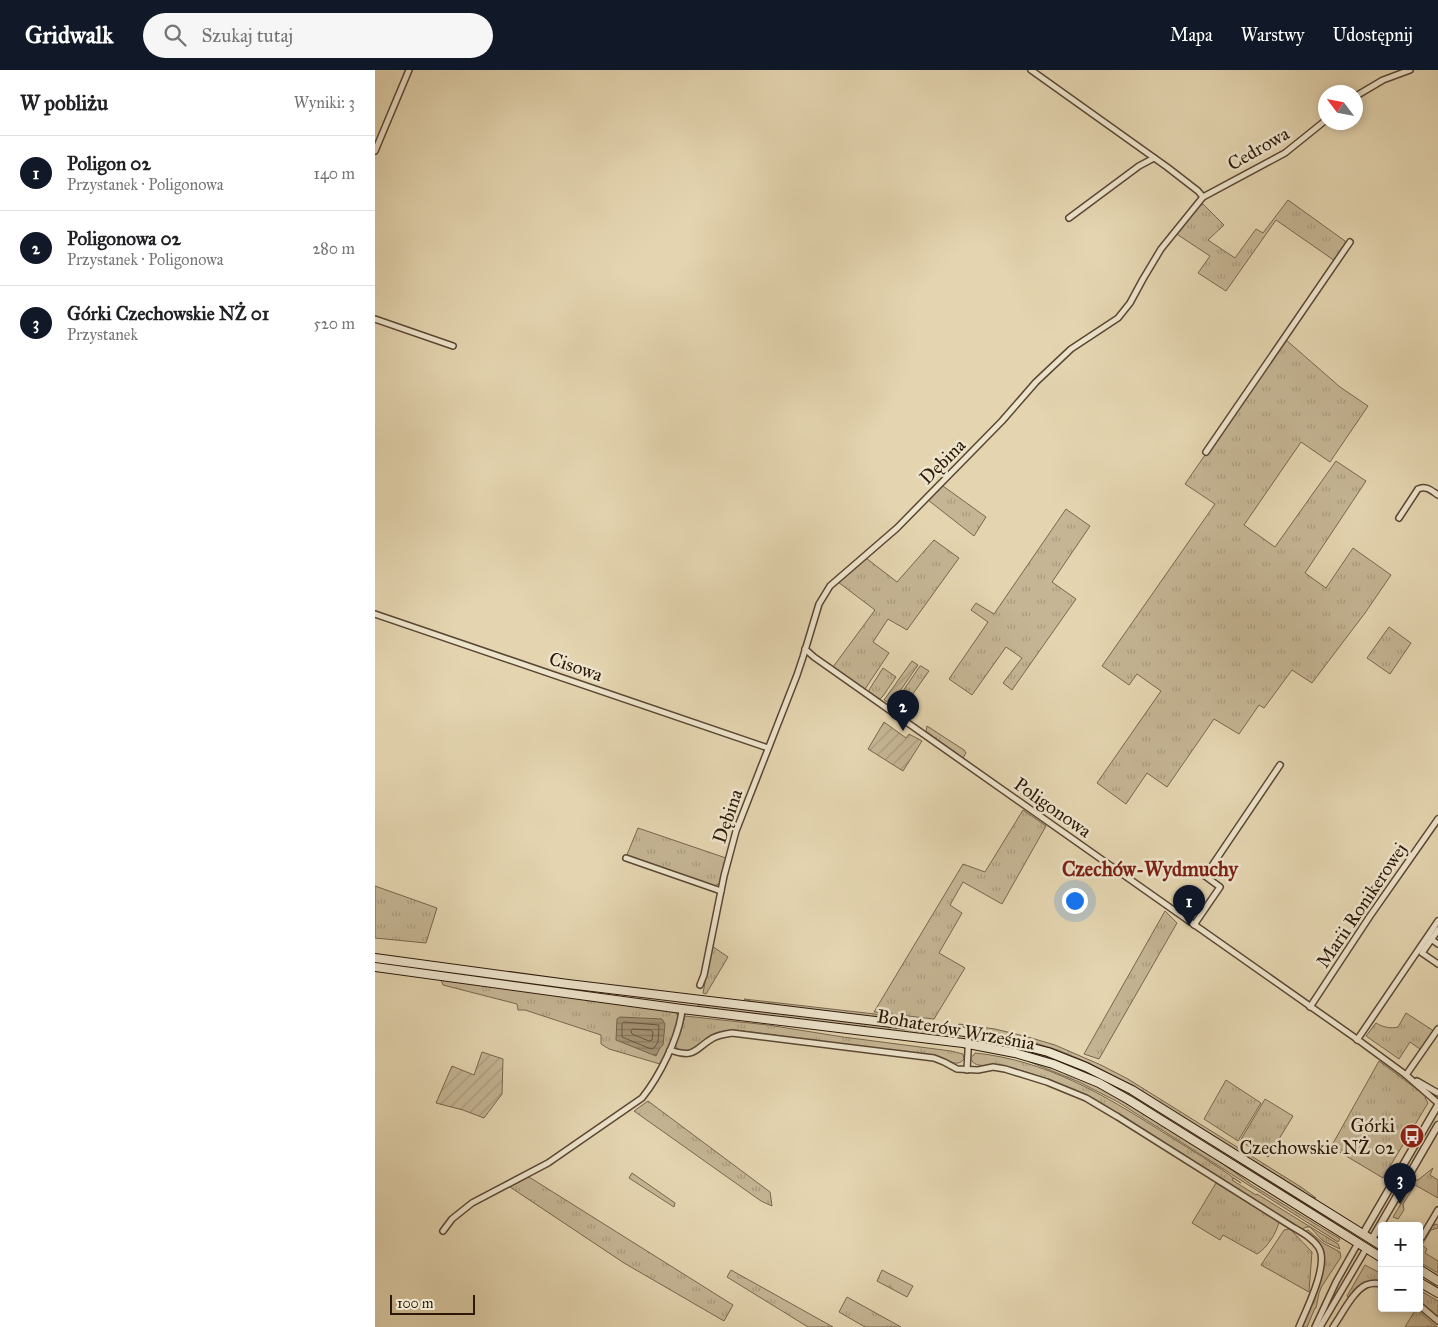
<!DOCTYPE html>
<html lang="pl">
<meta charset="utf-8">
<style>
body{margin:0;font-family:"IM FELL Great Primer",serif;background:#f6f6f6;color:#202124}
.controls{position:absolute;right:15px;bottom:15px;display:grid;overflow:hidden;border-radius:5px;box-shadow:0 2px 8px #0003}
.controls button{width:45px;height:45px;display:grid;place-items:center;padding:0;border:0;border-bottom:1px solid #e0e0e0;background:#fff;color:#202124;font:25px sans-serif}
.compass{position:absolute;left:943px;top:15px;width:45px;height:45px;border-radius:50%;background:#fff;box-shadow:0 2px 8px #0003;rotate:302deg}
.scale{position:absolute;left:15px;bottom:12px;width:85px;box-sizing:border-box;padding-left:5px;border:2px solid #2c1809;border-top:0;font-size:14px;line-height:18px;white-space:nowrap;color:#2c1809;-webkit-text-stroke:4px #ede4cc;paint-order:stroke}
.you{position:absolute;left:699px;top:830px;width:18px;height:18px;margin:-12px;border:4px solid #fff;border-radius:50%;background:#1a73e8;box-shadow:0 0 0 8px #1a73e833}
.badge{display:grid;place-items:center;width:32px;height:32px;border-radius:50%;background:#111827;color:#fff;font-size:16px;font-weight:700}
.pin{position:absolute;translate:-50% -41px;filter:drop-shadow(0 1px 2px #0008)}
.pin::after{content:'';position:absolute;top:26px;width:18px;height:15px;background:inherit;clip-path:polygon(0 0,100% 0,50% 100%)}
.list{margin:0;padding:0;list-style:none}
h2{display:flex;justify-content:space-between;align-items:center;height:65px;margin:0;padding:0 20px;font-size:21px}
h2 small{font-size:16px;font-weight:400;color:#757577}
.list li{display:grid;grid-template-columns:32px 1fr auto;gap:15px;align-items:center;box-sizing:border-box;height:75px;padding:0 20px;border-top:1px solid #e0e0e0}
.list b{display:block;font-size:19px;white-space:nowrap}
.list p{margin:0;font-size:16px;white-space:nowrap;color:#757577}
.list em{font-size:16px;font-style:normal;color:#757577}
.icon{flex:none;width:28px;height:28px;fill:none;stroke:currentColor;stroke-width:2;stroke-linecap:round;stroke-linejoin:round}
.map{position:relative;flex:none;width:1063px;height:1257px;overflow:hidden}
header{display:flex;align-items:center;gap:30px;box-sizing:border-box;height:70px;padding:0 25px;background:#111827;color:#fff}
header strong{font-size:24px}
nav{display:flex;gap:28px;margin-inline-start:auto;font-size:18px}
.search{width:350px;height:45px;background:#f6f6f6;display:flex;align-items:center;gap:12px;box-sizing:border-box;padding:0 18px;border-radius:28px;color:#757577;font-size:19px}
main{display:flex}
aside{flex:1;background:#fff}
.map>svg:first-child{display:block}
.grass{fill:url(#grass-tufts);stroke:#78664e}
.forest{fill:url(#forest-firs);stroke:#78664e}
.garden{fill:url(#garden-furrows);stroke:#78664e}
.water{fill:url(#water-rules);stroke:#75634b}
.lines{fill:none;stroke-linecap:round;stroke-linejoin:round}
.shore{stroke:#685640;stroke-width:1}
.minor-casing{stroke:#5a4733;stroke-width:8}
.tertiary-casing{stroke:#5a4733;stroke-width:9}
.secondary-casing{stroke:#2c1809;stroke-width:10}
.minor{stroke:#ede4cc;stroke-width:5}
.tertiary{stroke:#ede4cc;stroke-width:6}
.secondary{stroke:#ede4cc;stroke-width:8}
.labels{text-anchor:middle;stroke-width:5;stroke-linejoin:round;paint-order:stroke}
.street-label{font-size:19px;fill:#2c1809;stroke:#ede4cc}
.poi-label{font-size:19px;fill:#2c1809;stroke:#ede4cc;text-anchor:end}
.neighbourhood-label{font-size:20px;font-weight:bold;fill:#7a1f14;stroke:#ede4cc}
</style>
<header>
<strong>Gridwalk</strong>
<div class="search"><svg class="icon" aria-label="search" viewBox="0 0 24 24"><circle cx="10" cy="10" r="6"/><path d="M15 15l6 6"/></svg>Szukaj tutaj</div>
<nav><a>Mapa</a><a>Warstwy</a><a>Udostępnij</a></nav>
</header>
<main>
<aside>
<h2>W pobliżu<small>Wyniki: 3</small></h2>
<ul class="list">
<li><span class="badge">1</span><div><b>Poligon 02</b><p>Przystanek · Poligonowa</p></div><em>140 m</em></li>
<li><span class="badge">2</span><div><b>Poligonowa 02</b><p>Przystanek · Poligonowa</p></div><em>280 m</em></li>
<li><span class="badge">3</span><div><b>Górki Czechowskie NŻ 01</b><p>Przystanek</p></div><em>520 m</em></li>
</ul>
</aside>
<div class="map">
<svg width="1063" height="1257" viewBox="0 0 1063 1257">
<defs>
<pattern id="grass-tufts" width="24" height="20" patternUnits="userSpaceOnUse" patternTransform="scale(1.25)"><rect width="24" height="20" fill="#c5b594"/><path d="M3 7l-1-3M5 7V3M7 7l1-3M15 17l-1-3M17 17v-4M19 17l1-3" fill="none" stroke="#a99b7e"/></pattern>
<pattern id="forest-firs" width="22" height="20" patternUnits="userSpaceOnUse" patternTransform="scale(1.25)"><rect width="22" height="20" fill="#c5b594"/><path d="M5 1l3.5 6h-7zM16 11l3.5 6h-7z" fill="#a99b7e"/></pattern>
<pattern id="garden-furrows" width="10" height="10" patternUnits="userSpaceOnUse" patternTransform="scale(1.25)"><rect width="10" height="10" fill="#c5b594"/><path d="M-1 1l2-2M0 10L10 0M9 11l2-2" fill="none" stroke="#a99b7e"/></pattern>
<pattern id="water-rules" width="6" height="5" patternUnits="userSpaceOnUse" patternTransform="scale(1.25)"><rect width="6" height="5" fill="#a59577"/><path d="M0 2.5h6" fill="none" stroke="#877960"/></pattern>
</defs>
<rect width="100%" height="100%" fill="#e4d5b0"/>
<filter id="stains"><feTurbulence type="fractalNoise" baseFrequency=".004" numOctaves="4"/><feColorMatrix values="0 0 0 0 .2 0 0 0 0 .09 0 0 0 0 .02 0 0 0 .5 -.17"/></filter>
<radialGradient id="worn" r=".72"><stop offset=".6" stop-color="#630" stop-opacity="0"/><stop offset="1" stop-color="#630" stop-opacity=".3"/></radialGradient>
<!-- grass -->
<g class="grass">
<path d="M913 130 970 171 971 175 960 191 901 150 851 221 823 203 835 186 800 163 821 139 828 134 849 155 833 170 860 188 881 159 888 163Z"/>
<path d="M910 269 965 317 993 336 955 392 926 372 869 455 900 477 961 391 991 411 930 503 951 518 978 478 1016 505 990 543 937 613 917 600 889 638 884 635 864 664 839 649 792 717 772 703 751 734 722 713 786 621 762 604 754 615 727 596 840 434 810 414Z"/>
<path d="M568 416 611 447 599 466 553 430Z"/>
<path d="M691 439 715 456 677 512 701 529 637 620 628 613 647 588 631 577 597 625 574 609 613 552 596 540 601 533 619 544Z"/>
<path d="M559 470 584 488 532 560 513 549 498 572 514 583 490 619 458 597 500 540 463 512 491 488 522 512Z"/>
<path d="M1014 557 1036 573 1015 604 992 588Z"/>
<path d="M545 596H546L554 601 530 635 535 639 534 640 530 639 524 641 517 637Z"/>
<path d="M508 598 521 607 508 626 505 629 494 622V620Z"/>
<path d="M552 656 589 680 591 683 588 688 552 662 551 661Z"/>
<path d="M648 740 671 756 627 834 588 812 575 835 587 843 564 883 590 898 559 949 499 942 588 794 610 802Z"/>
<path d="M263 758 351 788 345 813 340 816 318 810 251 787Z"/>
<path d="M0 816 62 838 51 873 0 868Z"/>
<path d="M790 841 802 853 724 989 709 984Z"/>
<path d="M337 876 353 887 331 924 328 923Z"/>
<path d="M66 910 301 942 304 949 297 972 285 994 234 979 226 974V965L150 940H143L142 934 68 915Z"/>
<path d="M369 929 517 946 533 950 526 951 381 933Z"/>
<path d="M324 933 579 963 578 968 323 937Z"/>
<path d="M1031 943 1062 963 1049 982 1035 972 1024 989 991 966 1001 953C1008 957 1015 959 1023 957Z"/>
<path d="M310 946 393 955 468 967 576 981 588 984 589 989C581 999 572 988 561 986L360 960C352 961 344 961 336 965 328 969 307 993 300 974L305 964Z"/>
<path d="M584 954 620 959 653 967 680 975 726 995 753 1009 926 1117 941 1128 932 1126 757 1016 714 993 683 980 650 970 624 964 583 957Z"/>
<path d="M604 970 624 974 665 984 689 992 740 1014 972 1158 971 1159 870 1097 848 1085 729 1012 688 994 664 985Z"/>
<path d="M600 983C670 990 728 1024 786 1061 813 1078 840 1094 866 1113L858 1108 857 1110 881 1125 882 1124 963 1174 965 1179 948 1171 935 1157H931L926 1160C880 1131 834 1101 788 1072 760 1055 733 1036 703 1022 679 1011 653 1001 627 996 615 993 598 1001 595 986H598Z"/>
<path d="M650 990H660L721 1016 744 1029 836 1085 877 1115 965 1169 963 1172 743 1032 704 1012Z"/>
<path d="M1004 991 1051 1026 1050 1028 1053 1033 1008 1108 956 1077Z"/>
<path d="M851 1010 886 1033 863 1071 829 1049Z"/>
<path d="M890 1029 918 1046 893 1087 865 1071Z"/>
<path d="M273 1031 395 1122 397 1136 386 1131 259 1041Z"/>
<path d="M1058 1098 1055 1105 1063 1110V1128L1040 1115 1028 1134 1029 1140 1023 1149 1018 1147 1040 1110H1043Z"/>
<path d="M257 1103 300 1133 299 1137 254 1108Z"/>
<path d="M154 1107 358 1235 349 1251 249 1193 135 1117Z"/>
<path d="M841 1113 904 1152C901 1164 892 1178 882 1184L848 1165 845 1170 817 1153Z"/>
<path d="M1061 1154 1063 1155V1158L1056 1160 1047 1175 1052 1179 1050 1183 1063 1191V1203L1044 1192V1177L1058 1155Z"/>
<path d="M915 1159 937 1182 934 1222 886 1195 909 1160Z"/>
<path d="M933 1160 948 1173 965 1182 966 1187 947 1216 944 1223 941 1238H940L932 1257H927C933 1241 953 1198 949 1183 947 1173 939 1168 931 1163V1161Z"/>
<path d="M990 1195 1007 1204V1212C992 1210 982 1216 974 1228L972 1226Z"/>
<path d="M356 1200 458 1257H433L352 1207Z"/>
<path d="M1044 1220 1063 1231V1248L1044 1232Z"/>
<path d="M472 1227 526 1257H490L464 1242Z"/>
<path d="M1041 1239 1062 1257H1030Z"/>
</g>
<!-- forest -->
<path class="forest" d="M507 1200 538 1216 532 1227 502 1211Z"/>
<!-- garden -->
<g class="garden">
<path d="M537 591 543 595 516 634 509 630Z"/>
<path d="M509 652 531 668 534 664 547 671 528 701 493 679Z"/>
<path d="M107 982 128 989 127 1024 109 1048 88 1040 61 1033 77 996 99 1005Z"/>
</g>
<!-- water -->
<path class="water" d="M245 947 287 949 290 954 288 975 285 978 281 986 241 970 242 949Z"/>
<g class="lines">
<!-- shore -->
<g class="shore">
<path d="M249 952 284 955 283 972 279 978 276 979 247 967V954Z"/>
<path d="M258 959 276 960 278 962 277 970 274 971 257 964 256 961Z"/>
</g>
<defs>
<g id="minor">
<path d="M656 0 792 97 823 121 828 127"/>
<path d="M981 26 1008 10 1035 0"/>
<path d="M0 81 34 0"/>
<path d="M694 148 764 96 779 88"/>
<path d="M0 249 78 276"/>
<path d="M831 382 975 172"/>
<path d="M1024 448 1043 419C1051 415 1057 421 1063 425"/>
<path d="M0 544 393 678"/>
<path d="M430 579 439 587 986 972 1031 1005 1063 1033"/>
<path d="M251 788 346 821"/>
<path d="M819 855 845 817 830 806 905 695"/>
<path d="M1063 860 1047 883 1063 894"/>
<path d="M1056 869 1063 874"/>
<path d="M325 915 329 905 349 806 361 761 422 605 428 587 444 534 455 516 522 458 627 351 661 312 696 279 743 248 755 233 768 209 786 179 828 127 910 83 951 50"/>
<path d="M935 937 995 846 1063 749"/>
<path d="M982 970 1063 851"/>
<path d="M295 980C321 989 319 979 338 968 344 965 350 964 357 963L559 988 569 992 582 999 603 1000 618 997 630 999 672 1012 711 1028 743 1047 916 1156C926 1162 938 1168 944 1178 954 1195 931 1240 924 1257"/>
<path d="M592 1000 594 962"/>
<path d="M1031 1005 1063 959"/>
<path d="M1042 1011 1063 1023"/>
<path d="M68 1161 77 1149 97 1133 173 1093 267 1028C284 1007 305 966 307 939"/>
<path d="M1047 1167 1063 1140"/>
<path d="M1044 1235 1063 1251"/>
<path d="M940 1257 961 1212 983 1173"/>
<path d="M945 1257 991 1179"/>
<path d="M958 1257C966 1246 978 1221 991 1215 996 1213 1002 1213 1007 1214"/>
</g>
<g id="tertiary">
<path d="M988 1164 1063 1035"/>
<path d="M997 1169 1063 1055"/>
</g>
<g id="secondary">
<path d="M0 888 193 914 575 960 605 964 673 982 711 997 757 1020 1007 1176"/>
<path d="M0 897 307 939 588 973 640 983 678 994 724 1013 754 1030 1007 1188"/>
<path d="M1044 1199 1063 1211"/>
<path d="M1044 1212 1063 1223"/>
</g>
</defs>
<!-- minor casing -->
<use href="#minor" class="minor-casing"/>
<!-- tertiary casing -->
<use href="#tertiary" class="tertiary-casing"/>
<!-- secondary casing -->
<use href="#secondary" class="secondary-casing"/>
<!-- minor -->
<use href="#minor" class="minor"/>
<!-- tertiary -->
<use href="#tertiary" class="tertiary"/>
<!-- secondary -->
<use href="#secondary" class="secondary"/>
</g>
<!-- icons -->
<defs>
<symbol id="bus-disc" viewBox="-11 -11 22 22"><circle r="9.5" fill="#8f2418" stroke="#ede4cc"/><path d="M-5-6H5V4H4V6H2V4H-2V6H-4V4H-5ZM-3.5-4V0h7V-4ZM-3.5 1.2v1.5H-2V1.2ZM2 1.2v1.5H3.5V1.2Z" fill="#fff"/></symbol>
</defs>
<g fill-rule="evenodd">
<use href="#bus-disc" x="1023" y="1052" width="28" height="28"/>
</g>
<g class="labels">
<!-- street labels -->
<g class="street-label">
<text transform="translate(883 78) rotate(-30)" y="7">Cedrowa</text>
<text transform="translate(567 391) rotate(-45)" y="7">Dębina</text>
<text transform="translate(201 596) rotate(19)" y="7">Cisowa</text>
<text transform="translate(678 737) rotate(35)" y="7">Poligonowa</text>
<text transform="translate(352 746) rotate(-71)" y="7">Dębina</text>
<text transform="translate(986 835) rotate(-56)" y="7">Marii Ronikerowej</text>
<text transform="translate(581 959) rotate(10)" y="7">Bohaterów Września</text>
</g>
<!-- poi labels -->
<g class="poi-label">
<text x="1020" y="1062">Górki<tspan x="1020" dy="22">Czechowskie NŻ 02</tspan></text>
</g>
<!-- neighbourhood labels -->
<g class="neighbourhood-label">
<text x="775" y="806">Czechów-Wydmuchy</text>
</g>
</g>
<rect width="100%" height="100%" filter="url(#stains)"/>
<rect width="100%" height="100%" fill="url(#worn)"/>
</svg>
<div class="controls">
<button>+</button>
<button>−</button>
</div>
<svg class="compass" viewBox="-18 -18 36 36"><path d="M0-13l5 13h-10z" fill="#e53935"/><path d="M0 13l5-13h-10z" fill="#757577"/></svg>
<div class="scale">100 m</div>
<div class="you"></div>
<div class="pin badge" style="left:814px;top:856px">1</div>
<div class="pin badge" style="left:528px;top:661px">2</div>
<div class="pin badge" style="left:1025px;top:1134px">3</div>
</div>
</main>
